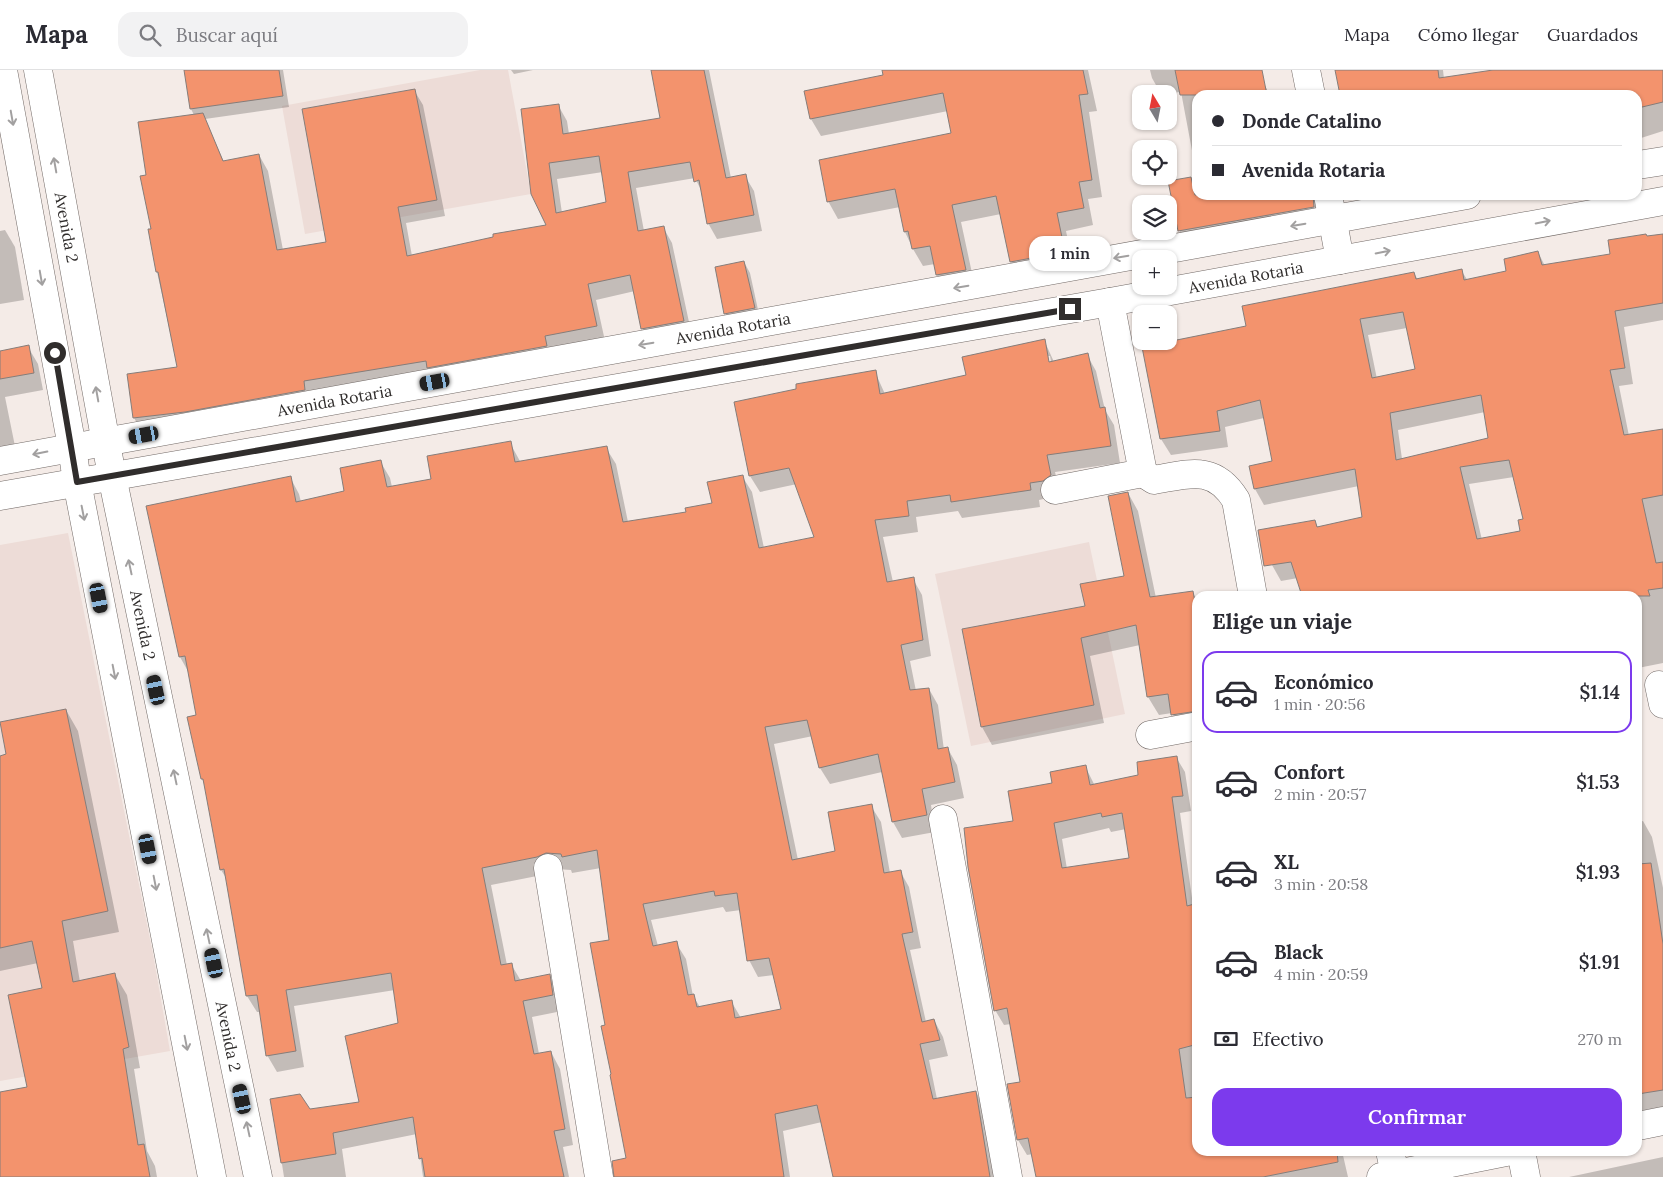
<!DOCTYPE html>
<html lang="es">
<meta charset="utf-8">
<style>
body{margin:0;font-family:Lora,serif;background:#f2f2f3;color:#2b2b33;height:100vh;display:flex;flex-direction:column;font-size:19px;white-space:nowrap}
*{box-sizing:border-box;margin:0}
p{font-size:16px;color:#7c7c81}
.icon{flex:none;width:28px;height:28px;fill:none;stroke:currentColor;stroke-width:2;stroke-linecap:round;stroke-linejoin:round}
.map{position:relative;flex:1;overflow:hidden}
.details{position:absolute;left:1192px;top:521px;width:450px;height:565px;display:flex;flex-direction:column;background:#fff;border-radius:15px;box-shadow:0 1px 4px #0004}
.details>*{flex:none}
.banner{position:absolute;left:1192px;top:20px;width:450px;height:110px;border-radius:15px;box-shadow:0 1px 4px #0004;display:grid;align-content:center;height:110px;padding:0 20px;background:#fff}
.needle{width:32px;rotate:350deg}
.tools{position:absolute;left:1132px;top:15px;display:grid;gap:10px}
.tools a{display:grid;place-items:center;width:45px;height:45px;border-radius:10px;background:#fff;box-shadow:0 1px 4px #0004;font-size:25px}
.end{position:absolute;width:22px;height:22px;margin:-11px;border:6px solid #302d2c;background:#fff;box-shadow:0 0 0 2px #fff}
.from{border-radius:50%}
.bubble{position:absolute;height:35px;border-radius:15px;background:#fff;box-shadow:0 1px 4px #0004;font-size:16px;font-weight:600;line-height:35px;text-align:center}
.car{position:absolute;width:15px;height:30px;margin:-15px -8px;border-radius:6px;box-shadow:0 0 4px 1px #0007;background:linear-gradient(#222 24%,#8ab4d8 0 40%,#222 0 76%,#8ab4d8 0 86%,#222 0)}
.banner b{display:flex;align-items:center;gap:18px;height:48px;font-size:19px}
.banner b+b{border-top:1px solid #e1e1e2}
.banner i{width:12px;height:12px;background:#2b2b33}
ul{padding:0;list-style:none}
li{display:flex;align-items:center;gap:15px;height:82px;margin:0 10px 8px;padding:0 10px;border:2px solid transparent;border-radius:15px}
li div{flex:1}
li b{display:block;font-size:19px}
li em{font-style:normal;font-weight:600}
li.selected{border-color:#7c3aed}
li>.icon{width:45px;height:45px;stroke-width:1.5}
h2{padding:0 20px;font-size:22px;line-height:60px}
.pay{display:flex;align-items:center;gap:12px;height:55px;padding:0 20px;font-size:19px}
.pay p{margin-inline-start:auto}
.button{display:flex;gap:10px;margin-top:auto;padding:10px 20px}
.button a{flex:1;height:58px;border-radius:15px;background:#7c3aed;color:#fff;font-size:20px;font-weight:600;line-height:58px;text-align:center}
header{display:flex;align-items:center;gap:30px;box-sizing:border-box;height:70px;padding:0 25px;background:#fff;border-bottom:1px solid #e1e1e2}
header strong{font-size:24px}
nav{display:flex;gap:28px;margin-inline-start:auto;font-size:18px}
.search{width:350px;height:45px;background:#f2f2f3;display:flex;align-items:center;gap:12px;box-sizing:border-box;padding:0 18px;border-radius:15px;color:#7c7c81;font-size:19px}
.map>svg:first-child{display:block}
</style>
<header>
<strong>Mapa</strong>
<div class="search"><svg class="icon" aria-label="search" viewBox="0 0 24 24"><circle cx="10" cy="10" r="6"/><path d="M15 15l6 6"/></svg>Buscar aquí</div>
<nav><a>Mapa</a><a>Cómo llegar</a><a>Guardados</a></nav>
</header>
<div class="map">
<svg width="1663" height="1107" viewBox="0 0 1663 1107">
<rect width="100%" height="100%" fill="#f4ebe7"/>
<g fill="#eddcd7">
<polygon points="480,0 508,0 531,124 305,164 282,36"/>
<polygon points="68,463 153,884 170,981 0,1011 0,475"/>
<polygon points="1089,472 1125,644 971,676 935,504"/>
</g>
<g fill="#0003" fill-rule="evenodd">
<path d="M185 0H283L289 37 205 49 224 92 259 85 268 101 283 180 328 173 414 20 423 35 445 146 406 153 412 186 548 156 532 123 558 35 567 51 569 64 662 49 652 0H709L731 108 745 106 754 121 762 161 717 169 708 153 703 124 695 108 636 118 644 161 663 157 672 173 692 266 651 274 642 258 635 221 596 230 605 271 143 363 134 348 128 305 178 298 157 202 147 106 194 45 191 39ZM603 102 608 132 562 143 557 109Z"/>
<polygon points="511,0 533,0 514,4"/>
<polygon points="884,0 1088,0 1097,41 1089,42 1102,127 1088,129 1093,155 1066,161 1074,200 1021,209 1011,192 1001,144 961,152 975,217 947,222 937,205 935,194 923,196 913,179 905,162 900,137 838,149 828,131 953,64 948,41 821,66 811,49 885,6"/>
<polygon points="1150,0 1243,0 1264,14 1270,25 1198,25 1198,125 1314,125 1319,155 1189,178 1179,160 1169,112 1197,107 1181,22 1161,24 1152,8"/>
<polygon points="1336,0 1443,0 1444,9 1495,25 1341,25"/>
<polygon points="1525,0 1663,0 1663,61 1638,69 1638,25 1530,25"/>
<polygon points="1364,125 1419,125 1368,132"/>
<polygon points="5,160 15,177 24,230 0,234 0,161"/>
<path d="M1663 164V250L1624 257 1633 314 1619 316 1629 366 1663 360V593L1638 598V526H1304L1298 508 1281 511 1272 495 1315 451 1318 458 1364 448 1359 416 1264 435 1255 419 1274 392 1264 348 1225 357 1228 377 1171 385 1161 369 1247 257 1414 203 1418 210 1461 200 1468 211 1508 202 1538 182 1545 196 1612 185 1610 171ZM1407 258 1416 300 1377 309 1368 265ZM1485 342 1490 369 1402 389 1398 360ZM1514 407 1524 450 1522 462 1482 470 1469 414Z"/>
<polygon points="744,192 750,203 760,249 732,255 725,243"/>
<path d="M1044 270 1054 292 1087 285 1096 301 1105 340 1114 355 1120 393 1055 402 1060 422 1052 427 1039 430 1040 437 962 448 958 441 916 447 918 462 883 467 893 512 913 509 922 525 931 586 910 591 916 621 929 619 938 635 944 680 948 679 957 695 964 728 931 735 935 762 902 768 893 752 882 702 830 714 820 698 813 666 774 674 798 790 836 782 871 736 881 752 890 803 900 801 909 817 921 878 910 880 926 952 934 950 943 967 948 986 929 990 937 1029 976 1022 985 1039 997 1107H834L822 1052 783 1061 790 1107H616L628 1089 607 956 610 871 601 798 572 803 571 800 556 799 547 804 491 815 507 895 511 894 521 911 549 905 558 922 562 941 532 947 539 984 551 982 560 999 573 1075 563 1077 569 1107H423L417 1064 342 1079 346 1107H284L272 1030 310 1041 361 1033 400 954 395 920 294 936 304 997 277 1002 267 985 260 942H257L247 926 228 811 221 800 205 715 202 709 197 646 189 603 180 587 290 407 299 424 301 432 346 422 380 391 390 408 392 417 433 410 510 373 521 393 606 378 616 394 628 452 688 444 713 434 742 406 752 422 764 478 815 468 797 414 760 422 750 406 735 333 875 302 885 324 968 306ZM1047 286H1050L1052 297 1050 298ZM723 837 726 842 741 840 749 890 758 907 774 905 782 940 741 948 731 931 700 937 693 926 686 889 676 873 658 876 651 850Z"/>
<polygon points="28,277 38,294 43,320 5,327 18,391 0,396 0,282"/>
<polygon points="1128,423 1138,441 1156,528 1192,522 1198,531 1198,660 1183,663 1172,643 1159,645 1148,627 1140,575 1090,586 1104,653 992,675 982,657 1086,537 1125,507"/>
<polygon points="66,640 78,661 119,862 73,871 80,912 115,905 127,925 140,998 134,999 147,1081 155,1096 157,1107 0,1107 0,1023 28,1018 43,919 38,893 0,901 0,687 7,685"/>
<path d="M1176 687 1185 702 1191 741 1180 743 1193 835 1198 834V1081H1342L1348 1107H1038L1033 1084 1027 1085 1018 1070 1021 1013 1011 954 1004 955 995 940 1014 752 1054 714 1085 696 1095 716 1140 706ZM1109 758 1111 762 1126 759 1130 789 1067 799 1062 769Z"/>
<polygon points="1643,751 1652,767 1663,818 1663,1038 1638,1041 1638,752"/>
<polygon points="1663,1087 1663,1107 1569,1107"/>
</g>
<g fill="#f3936d" stroke="#857d7a" fill-rule="evenodd">
<polygon points="184,0 279,0 283,26 190,39"/>
<path d="M651 0H704L726 108 746 104 754 145 707 154 699 110 694 112 690 92 628 102 638 161 664 156 684 251 641 259 630 205 588 214 597 256 545 266 547 276 427 298 426 291 304 311 305 320 185 342 133 348 127 304 177 297 158 202H156L148 159H151L140 106 146 105 138 52 203 43 223 91 259 84 277 180 326 172 302 39 415 19 437 130 398 137 407 186 493 167V164L546 155 531 124 521 39 559 34 563 64 660 48ZM599 86 606 132 556 143 549 93Z"/>
<polygon points="882,0 1083,0 1088,24 1079,25 1092,110 1079,112 1084,138 1057,143 1065,182 1010,192 996,126 952,135 966,200 936,205 930,176 912,179 908,161 904,162 895,119 827,132 819,90 951,63 943,23 810,49 804,21 883,5"/>
<polygon points="1175,0 1262,0 1267,25 1180,25"/>
<polygon points="1335,0 1438,0 1439,8 1493,0 1663,0 1663,32 1638,38 1638,25 1340,25"/>
<polygon points="1191,107 1195,125 1313,125 1314,137 1178,161 1168,111"/>
<path d="M1646 164 1647 166 1663 164V233L1615 241 1625 298 1610 300 1624 365 1663 359V425L1642 429 1656 493 1663 492V518L1648 520 1650 526H1302L1291 492 1264 496 1258 460 1315 450 1317 457 1362 447 1355 399 1254 419 1249 396 1272 391 1260 330 1217 341 1220 361 1160 369 1142 277 1246 256 1242 236 1414 202 1416 209 1462 199 1464 210 1506 201 1504 189 1538 181 1542 195 1610 184 1608 170ZM1403 242 1415 299 1372 308 1360 249ZM1481 325 1488 368 1396 390 1390 343ZM1509 390 1523 449 1518 450 1520 461 1477 469 1460 397Z"/>
<polygon points="744,191 755,238 724,244 715,197"/>
<path d="M1045 269 1049 292 1088 283 1100 338 1105 337 1111 376 1047 385 1051 405 1043 411 1030 413 1031 420 951 432 950 425 907 431 909 446 875 450 887 512 914 507 923 570 901 575 910 620 929 618 938 679 948 677 955 712 922 719 927 745 892 752 878 684 819 698 807 650 765 657 792 790 835 781 828 742 872 734 884 803 901 800 913 862 902 864 922 952 934 949 940 970 920 974 933 1029 976 1021 990 1107H833L817 1035 775 1044 784 1107H614L612 1091 626 1088 610 1005 611 1004 601 956 605 955 590 873 609 870 597 780 562 787 561 784 546 783 537 787 482 798 501 895 512 893 515 911 550 904 553 925 523 931 534 984 551 981 565 1059 554 1061 564 1107H425L422 1088 419 1089 413 1047 333 1063 336 1084 281 1093 270 1029 300 1024 310 1039 359 1032 345 966 398 953 391 903 286 920 296 981 266 986 257 925 246 926 224 799 220 800 203 709H201L187 647 196 645 185 586 179 587 146 436 291 406 296 432 344 421 340 398 381 390 387 417 431 409 427 386 511 371 515 392 607 376 623 452 686 442 685 438 712 433 707 412 743 405 759 478 814 467 789 398 749 406 734 332 796 319V314L876 300 880 324 966 305 962 287ZM714 821 715 826 737 823 747 891 769 888 781 939 735 948 732 930 697 937 694 924 688 925 677 871 653 876 643 834Z"/>
<polygon points="29,275 34,303 0,309 0,281"/>
<polygon points="1128,422 1150,527 1193,521 1198,549 1198,641 1171,645 1168,624 1147,627 1136,555 1081,568 1094,635 981,657 962,559 1085,536 1080,514 1124,506 1108,426"/>
<polygon points="66,639 108,841 62,851 73,912 115,903 129,977 123,979 138,1075 144,1074 150,1107 0,1107 0,1022 27,1017 8,925 42,918 32,871 0,878 0,686 6,684 0,652"/>
<path d="M1177 686 1183 726 1172 727 1187 836 1198 833V974L1179 979 1186 1028 1198 1027V1081H1337L1338 1092 1263 1107H1036L1028 1068 1017 1070 1007 1014 1020 1012 1007 938 994 941 968 797 964 758 1013 751 1008 721 1052 713 1050 702 1086 695 1090 715 1138 705 1137 692ZM1101 743 1102 747 1122 743 1129 788 1062 798 1054 753Z"/>
<polygon points="1651,793 1663,874 1663,1020 1638,1024 1638,794"/>
</g>
<g fill="none" stroke-linecap="round" stroke-linejoin="round">
<g stroke="#726a67" stroke-width="29">
<g id="minor">
<polyline points="3,0 72,377 77,412 212,1107"/>
<path id="s1" d="M38 0 112 406 258 1107"/>
<polyline points="1306,0 1311,25"/>
<polyline points="1638,95 1663,91"/>
<polyline points="1328,125 1340,190"/>
<path d="M1110 232 1143 403 1154 410C1189 404 1214 394 1236 430L1253 526"/>
<path id="s2" d="M0 391 1467 125"/>
<polyline points="1055,420 1143,403"/>
<path id="s3" d="M0 426 1110 232 1663 131"/>
<polyline points="1659,615 1663,634"/>
<polyline points="1150,665 1198,656"/>
<polyline points="943,749 1008,1107"/>
<polyline points="548,798 599,1107"/>
<polyline points="1638,1056 1663,1051"/>
<polyline points="1390,1081 1395,1104"/>
<polyline points="1521,1081 1526,1107"/>
<polyline points="1381,1107 1511,1081"/>
</g>
</g>
<use href="#minor" stroke="#fff" stroke-width="28"/>
</g>
<defs><path id="oneway-shaft" d="M-6 0H5M1.5-3L5.5 0L1.5 3" fill="none" stroke-width="1.6" stroke-linecap="round" stroke-linejoin="round" transform="scale(1.25)"/></defs>
<g stroke="#a2a0a0">
<use href="#oneway-shaft" transform="translate(12 48) rotate(80)"/>
<use href="#oneway-shaft" transform="translate(55 95) rotate(-100)"/>
<use href="#oneway-shaft" transform="translate(1543 152) rotate(-11)"/>
<use href="#oneway-shaft" transform="translate(1298 155) rotate(170)"/>
<use href="#oneway-shaft" transform="translate(1383 182) rotate(-11)"/>
<use href="#oneway-shaft" transform="translate(1121 187) rotate(170)"/>
<use href="#oneway-shaft" transform="translate(41 208) rotate(80)"/>
<use href="#oneway-shaft" transform="translate(961 217) rotate(170)"/>
<use href="#oneway-shaft" transform="translate(646 274) rotate(170)"/>
<use href="#oneway-shaft" transform="translate(97 324) rotate(-100)"/>
<use href="#oneway-shaft" transform="translate(40 383) rotate(169)"/>
<use href="#oneway-shaft" transform="translate(83 443) rotate(79)"/>
<use href="#oneway-shaft" transform="translate(130 497) rotate(-102)"/>
<use href="#oneway-shaft" transform="translate(114 602) rotate(79)"/>
<use href="#oneway-shaft" transform="translate(175 707) rotate(-102)"/>
<use href="#oneway-shaft" transform="translate(155 813) rotate(79)"/>
<use href="#oneway-shaft" transform="translate(208 866) rotate(-102)"/>
<use href="#oneway-shaft" transform="translate(186 973) rotate(79)"/>
<use href="#oneway-shaft" transform="translate(248 1059) rotate(-102)"/>
</g>
<g fill="none" stroke-linecap="round" stroke-linejoin="round">
<polyline stroke="#302d2c" stroke-width="6" points="55,283 77,412 1070,239"/>
</g>
<g text-anchor="middle" stroke-width="4" stroke-linejoin="round" paint-order="stroke">
<g font-size="16" fill="#302d2c" stroke="#fef9f7">
<text dy="6" stroke="none"><textPath href="#s1" startOffset="160">Avenida 2</textPath></text>
<text dy="6" stroke="none"><textPath href="#s3" startOffset="1265">Avenida Rotaria</textPath></text>
<text dy="6" stroke="none"><textPath href="#s2" startOffset="745">Avenida Rotaria</textPath></text>
<text dy="6" stroke="none"><textPath href="#s2" startOffset="340">Avenida Rotaria</textPath></text>
<text dy="6" stroke="none"><textPath href="#s1" startOffset="565">Avenida 2</textPath></text>
<text dy="6" stroke="none"><textPath href="#s1" startOffset="985">Avenida 2</textPath></text>
</g>
</g>
</svg>
<div class="tools">
<a><svg class="needle" viewBox="-14 -14 28 28"><path d="M0-13l5 13h-10z" fill="#e53935"/><path d="M0 13l5-13h-10z" fill="#7c7c81"/></svg></a>
<a><svg class="icon" aria-label="locate" viewBox="0 0 24 24"><circle cx="12" cy="12" r="6"/><path d="M12 2v4M12 18v4M2 12h4M18 12h4"/></svg></a>
<a><svg class="icon" aria-label="layers" viewBox="0 0 24 24"><path d="M12 4l9 5-9 5-9-5zM3 14l9 5 9-5"/></svg></a>
<a>+</a>
<a>−</a>
</div>
<i class="end from" style="left:55px;top:283px"></i>
<i class="end" style="left:1070px;top:239px"></i>
<div class="bubble" style="left:1029px;top:166px;width:82px">1 min</div>
<i class="car" style="left:435px;top:312px;rotate:260deg"></i>
<i class="car" style="left:144px;top:365px;rotate:260deg"></i>
<i class="car" style="left:99px;top:528px;rotate:169deg"></i>
<i class="car" style="left:156px;top:620px;rotate:348deg"></i>
<i class="car" style="left:148px;top:779px;rotate:169deg"></i>
<i class="car" style="left:214px;top:893px;rotate:348deg"></i>
<i class="car" style="left:242px;top:1029px;rotate:348deg"></i>
<div class="banner">
<b><i class="from"></i>Donde Catalino</b>
<b><i></i>Avenida Rotaria</b>
</div>
<section class="details">
<h2>Elige un viaje</h2>
<ul>
<li class="selected"><svg class="icon" aria-label="car" viewBox="0 0 24 24"><path d="M5 17H2v-5l4-1 3-4h7l3 4 3 1v5h-3M9 17h6M6 11h13"/><circle cx="7" cy="17" r="2"/><circle cx="17" cy="17" r="2"/></svg><div><b>Económico</b><p>1 min · 20:56</p></div><em>$1.14</em></li>
<li><svg class="icon" aria-label="car" viewBox="0 0 24 24"><path d="M5 17H2v-5l4-1 3-4h7l3 4 3 1v5h-3M9 17h6M6 11h13"/><circle cx="7" cy="17" r="2"/><circle cx="17" cy="17" r="2"/></svg><div><b>Confort</b><p>2 min · 20:57</p></div><em>$1.53</em></li>
<li><svg class="icon" aria-label="car" viewBox="0 0 24 24"><path d="M5 17H2v-5l4-1 3-4h7l3 4 3 1v5h-3M9 17h6M6 11h13"/><circle cx="7" cy="17" r="2"/><circle cx="17" cy="17" r="2"/></svg><div><b>XL</b><p>3 min · 20:58</p></div><em>$1.93</em></li>
<li><svg class="icon" aria-label="car" viewBox="0 0 24 24"><path d="M5 17H2v-5l4-1 3-4h7l3 4 3 1v5h-3M9 17h6M6 11h13"/><circle cx="7" cy="17" r="2"/><circle cx="17" cy="17" r="2"/></svg><div><b>Black</b><p>4 min · 20:59</p></div><em>$1.91</em></li>
</ul>
<div class="pay"><svg class="icon" aria-label="cash" viewBox="0 0 24 24"><path d="M3 7h18v10H3z"/><circle cx="12" cy="12" r="2"/></svg>Efectivo<p>270 m</p></div>
<div class="button"><a>Confirmar</a></div>
</section>
</div>
